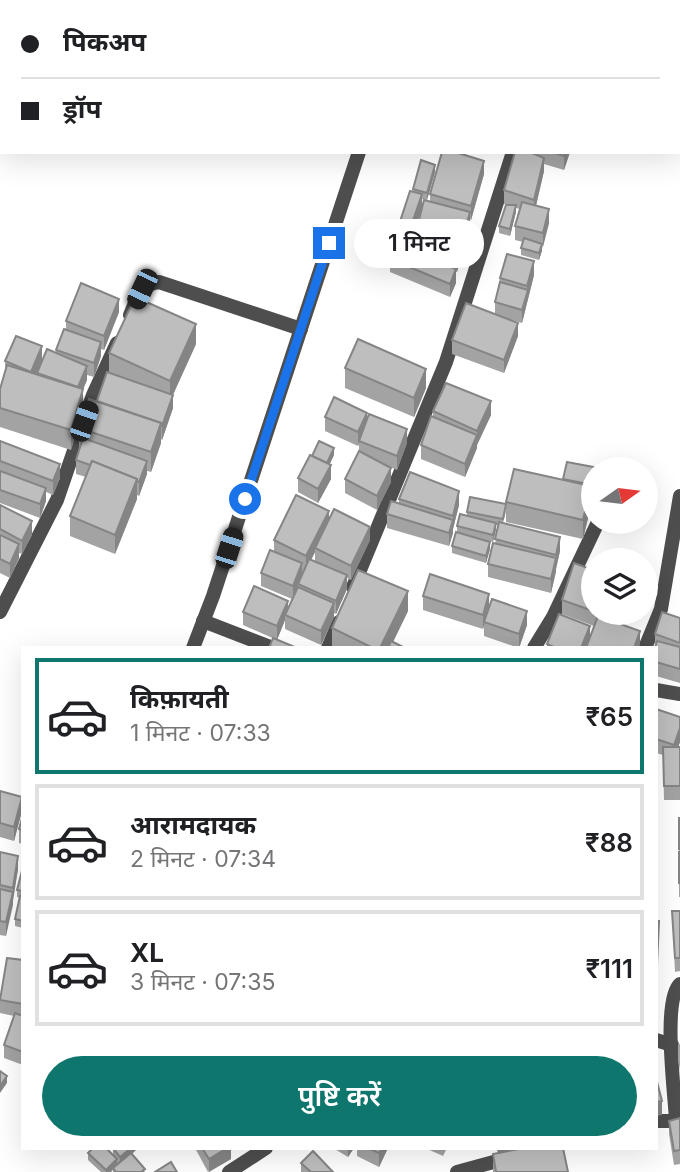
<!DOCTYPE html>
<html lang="hi">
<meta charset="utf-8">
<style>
body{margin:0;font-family:Inter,"Noto Sans Devanagari",sans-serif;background:#f6f6f6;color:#202124;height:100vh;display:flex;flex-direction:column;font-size:26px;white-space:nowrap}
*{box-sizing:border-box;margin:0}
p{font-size:23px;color:#757577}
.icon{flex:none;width:38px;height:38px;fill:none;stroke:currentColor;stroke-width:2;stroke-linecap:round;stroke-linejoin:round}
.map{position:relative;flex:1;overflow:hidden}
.panel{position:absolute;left:21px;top:646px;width:637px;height:504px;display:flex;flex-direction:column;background:#fff;border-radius:0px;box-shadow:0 7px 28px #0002}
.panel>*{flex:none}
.guide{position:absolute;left:0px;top:0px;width:681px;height:154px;box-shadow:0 7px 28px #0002;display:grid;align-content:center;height:154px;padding:0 21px;background:#fff}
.needle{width:46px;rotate:76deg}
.fabs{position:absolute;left:581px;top:457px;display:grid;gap:14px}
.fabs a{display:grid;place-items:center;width:77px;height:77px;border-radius:50%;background:#fff;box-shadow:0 7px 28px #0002;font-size:35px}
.end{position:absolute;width:32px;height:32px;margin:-16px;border:9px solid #1a73e8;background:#fff;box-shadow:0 0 0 4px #fff}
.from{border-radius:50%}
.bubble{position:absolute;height:49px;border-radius:24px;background:#fff;box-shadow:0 7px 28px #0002;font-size:23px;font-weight:600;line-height:49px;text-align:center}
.car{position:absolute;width:21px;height:42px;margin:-21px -10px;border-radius:9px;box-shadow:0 0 5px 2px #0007;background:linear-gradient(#222 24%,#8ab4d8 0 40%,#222 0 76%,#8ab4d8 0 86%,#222 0)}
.guide b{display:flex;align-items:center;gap:24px;height:66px;font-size:26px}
.guide b+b{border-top:2px solid #e0e0e0}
.guide i{width:18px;height:18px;background:#202124}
ul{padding:12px 0 0;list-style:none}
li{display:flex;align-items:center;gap:21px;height:116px;margin:0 14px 10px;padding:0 7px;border:4px solid #e0e0e0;border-radius:0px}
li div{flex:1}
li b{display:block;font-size:26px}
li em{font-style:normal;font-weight:600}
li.current{border-color:#0f766e}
li>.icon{width:63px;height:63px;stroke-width:1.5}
.action{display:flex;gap:14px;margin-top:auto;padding:14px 21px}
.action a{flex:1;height:80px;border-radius:42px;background:#0f766e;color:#fff;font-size:28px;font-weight:600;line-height:80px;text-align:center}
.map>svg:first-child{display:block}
</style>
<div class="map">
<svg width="680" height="1172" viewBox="0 0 680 1172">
<rect width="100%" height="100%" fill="#fff"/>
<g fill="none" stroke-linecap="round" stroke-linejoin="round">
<polyline stroke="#4e4e4e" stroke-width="14" points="229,1172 266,1148"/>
<g stroke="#4e4e4e" stroke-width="14">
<polyline points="508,0 508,2"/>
<polyline points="642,0 650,2"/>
<polyline points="405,2 405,0"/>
<polyline points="679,13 680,14"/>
<path d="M130 315C137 299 140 284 159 282L301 329"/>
<polyline points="353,587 446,362 513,152"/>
<polyline points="0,612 57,500 93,395 117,343"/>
<polyline points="203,621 273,648"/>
<polyline points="193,648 213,596 359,152"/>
<polyline points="328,648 339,622"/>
<polyline points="534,648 553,617 598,522"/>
<polyline points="645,648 661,609 680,496"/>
<polyline points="656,690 680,694"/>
<polyline points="656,1040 672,1045"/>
<path d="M656 1121H676C675 1095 662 1000 680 984"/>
<polyline points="457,1172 545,1148"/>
</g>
</g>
<g fill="#a3a3a3" fill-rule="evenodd">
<polygon points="515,152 570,152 564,170 544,164 544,171 536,206 549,223 539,260 521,255 521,248 523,242 515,240 515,226 520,209 516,208 516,212 510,236 499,233 499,226 508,205 504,204 504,190"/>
<polygon points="435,172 427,200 422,199 408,250 412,252 412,247 430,201 430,194 484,174 471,220 470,219 470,225 457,272 456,272 456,283 450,297 390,272 390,259 395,246 395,237 413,189"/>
<polygon points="534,275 522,323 512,320 518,336 504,373 452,354 452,340 495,314 495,302 500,278"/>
<polygon points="119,312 104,350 101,349 101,356 94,377 87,375 87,380 83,389 83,409 71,450 0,427 0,389 5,372 5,361 42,360 36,374 37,374 56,353 56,350 66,330 66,321"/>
<polygon points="196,344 173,395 173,408 162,440 161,439 161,443 151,472 147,471 147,474 139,496 137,495 137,499 115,554 70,536 70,516 86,477 76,474 76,460 80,448 79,448 79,428 97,401 109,372 109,353"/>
<polygon points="345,368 426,388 414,417 345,388"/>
<polygon points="433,411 491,415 477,445 477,448 465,477 421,459 421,445 433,416"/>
<polygon points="325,417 367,420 407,443 397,470 385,465 391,482 377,510 345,493 345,479 359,452 359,444 358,446 325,431"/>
<polygon points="0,441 60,478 53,495 46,492 46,501 40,518 0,503"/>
<polygon points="334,455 329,465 331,479 318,503 298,492 298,478 312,456"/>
<polygon points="593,469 593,499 591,498 591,506 583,539 506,522 506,502"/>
<polygon points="399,499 459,505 453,529 453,533 449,546 387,528 387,514 399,503"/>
<polygon points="0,505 32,535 22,554 19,553 19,558 10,578 0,573"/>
<polygon points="506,511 503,523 560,551 551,593 488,577 488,564 495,544 498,525 496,525 493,542 489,541 490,549 486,563 452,553 452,546 457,532 457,526 467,515 467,512"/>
<path d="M329 520 370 540 351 580 347 578V589L336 614 334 613V617L321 645 285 629V620L277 640 243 625V612L288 610 292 599 261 586V573L274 551V540ZM315 552V562L311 560Z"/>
<polygon points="593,570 593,612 605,612 603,618 640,645 586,648 547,648 547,644 590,639 594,626 562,614 562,600"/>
<polygon points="423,596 489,606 527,625 519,648 484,636 484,625 483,629 423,610"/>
<polygon points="408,611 393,642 405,648 332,648 332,628"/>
<polygon points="680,618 680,683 656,676 656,648 655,648 655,634"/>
<polygon points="656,709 680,717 680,742 678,747 680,747 680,800 664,800 663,755 656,753"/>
<polygon points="0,791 22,811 14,841 0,837"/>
<polygon points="23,815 23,844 19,843 19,829"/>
<rect x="679" y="818" width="1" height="79"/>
<polygon points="0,852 18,869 6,936 0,935"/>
<polygon points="23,867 23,928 15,926 15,919 20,898 17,897 17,890"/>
<polygon points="672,911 680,911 680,971 675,972"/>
<polygon points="23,960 23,1065 4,1058 4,1045 14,1016 0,1013 0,999"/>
<polygon points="678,1044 680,1044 680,1071 678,1058"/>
<polygon points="680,1118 680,1164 674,1165 669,1134 669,1121"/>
<polygon points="113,1148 138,1148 132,1154 145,1172 113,1172 113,1170 111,1172 101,1172 88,1160 88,1153 113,1155"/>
<polygon points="195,1148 231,1148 231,1159 208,1172"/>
<polygon points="333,1148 354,1148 348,1157"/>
<polygon points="357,1148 388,1148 379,1167 357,1156"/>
<polygon points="425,1148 447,1148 443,1156"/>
<polygon points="496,1148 522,1148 568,1172 493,1172 493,1154 498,1153"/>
<polygon points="301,1163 333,1172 301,1172"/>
</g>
<g fill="#858585">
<polygon points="565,152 570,152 564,170 564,156"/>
<polygon points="544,158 544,171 534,214 534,200"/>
<polygon points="484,161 484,174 471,220 471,206"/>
<polygon points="435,165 435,172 427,200 427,193"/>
<polygon points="422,194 422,208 406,254 406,241"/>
<polygon points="516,205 516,212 510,236 510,229"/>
<polygon points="549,209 549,223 543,247 543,233"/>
<polygon points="470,212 470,225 457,272 457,259"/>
<polygon points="542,244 542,251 539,260 539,253"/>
<polygon points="534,261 534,275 522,323 522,310 527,291 527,286"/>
<polygon points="456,269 456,283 450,297 450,284"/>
<polygon points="119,299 119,312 104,350 104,336"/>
<polygon points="518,323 518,336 504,373 504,360"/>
<polygon points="196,324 196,344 170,401 170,381"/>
<polygon points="101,342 101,356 94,377 94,363"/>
<polygon points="42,346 42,360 31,386 31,372"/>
<polygon points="87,366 87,380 77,404 77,390"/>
<polygon points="426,369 426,388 414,417 414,398"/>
<polygon points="83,389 83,409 71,450 71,430"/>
<polygon points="173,395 173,408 162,440 162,426"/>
<polygon points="491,401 491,415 477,445 477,431"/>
<polygon points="367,413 367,427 359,441 358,446 358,432"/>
<polygon points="161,423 161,443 151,472 151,452"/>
<polygon points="407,429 407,443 397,470 397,456"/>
<polygon points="477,435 477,448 465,477 465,464"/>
<polygon points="334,448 334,455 326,472 326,465"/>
<polygon points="147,461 147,474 139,496 139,482"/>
<polygon points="60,464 60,478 53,495 53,481"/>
<polygon points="331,465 331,479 318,503 318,489"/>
<polygon points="391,468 391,482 377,510 377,496"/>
<polygon points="137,479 137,499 115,554 115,535"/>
<polygon points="591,486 591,506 583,539 583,520"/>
<polygon points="46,488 46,501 40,518 40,504"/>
<polygon points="459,491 459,505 453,529 453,533 449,546 449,533 453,520 453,516"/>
<polygon points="329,511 329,525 315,548 315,552 306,570 306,556"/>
<polygon points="32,521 32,535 22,554 22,541"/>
<polygon points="496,523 496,530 493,542 493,535"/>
<polygon points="370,527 370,540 351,580 351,566"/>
<polygon points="560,537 560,551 556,568 556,555"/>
<polygon points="490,542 490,549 486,563 486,556"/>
<polygon points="19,544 19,558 10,578 10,564"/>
<polygon points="556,558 556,572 551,593 551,579"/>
<polygon points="302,563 302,576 298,584 298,588 293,600 293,586"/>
<polygon points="347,575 347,589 336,614 336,601"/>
<polygon points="408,591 408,611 390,648 380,648"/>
<polygon points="489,594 489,608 483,629 483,615"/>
<polygon points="288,601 288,614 285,615 285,620 277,640 277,626"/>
<polygon points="334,603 334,617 321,645 321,631"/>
<polygon points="527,611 527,625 519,648 519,634"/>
<polygon points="600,612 605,612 600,627"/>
<polygon points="590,626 590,639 586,648 581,648"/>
<polygon points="640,631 640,645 639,648 634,648"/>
<polygon points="680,728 680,742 674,759 674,745"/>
<polygon points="22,797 22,811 14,841 14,827"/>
<polygon points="18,856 18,869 13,901 13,888"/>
<polygon points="13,892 13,905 6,936 6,922"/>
<polygon points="7,1076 7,1083 0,1093 0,1086"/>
<polygon points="662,1101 662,1115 656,1116 656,1102"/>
<polygon points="131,1148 138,1148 120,1164 120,1157"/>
<polygon points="227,1148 231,1148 231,1159 209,1172 209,1159"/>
<polygon points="348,1148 354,1148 348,1157"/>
<polygon points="382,1148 388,1148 379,1167 379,1153"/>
<polygon points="498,1148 522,1148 498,1154"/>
<polygon points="117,1159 117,1166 113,1168 111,1172 106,1172 106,1170"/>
</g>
<g fill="#bebebe" stroke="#858585" stroke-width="2">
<polygon points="442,152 455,152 484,161 471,206 430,194"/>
<polygon points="515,152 530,152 544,158 534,200 504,190"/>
<polygon points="552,152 565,152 564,156"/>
<polygon points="421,160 435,165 427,193 413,189"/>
<polygon points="410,191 422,194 406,241 395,237"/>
<polygon points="424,200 470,212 457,259 412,247"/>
<polygon points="522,202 549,209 543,233 515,226"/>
<polygon points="506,205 516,205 510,229 499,226"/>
<polygon points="524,238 542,244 539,253 521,248"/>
<polygon points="395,245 456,269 450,284 390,259"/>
<polygon points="507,254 534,261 527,286 500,278"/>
<polygon points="500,282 528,290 522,310 495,302"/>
<polygon points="81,283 119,299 104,336 66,321"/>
<polygon points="135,297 196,324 170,381 109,353"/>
<polygon points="466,303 518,323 504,360 452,340"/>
<polygon points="64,329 101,342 94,363 56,350"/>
<polygon points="16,336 42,346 31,372 5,361"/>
<polygon points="358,339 426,369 414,398 345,368"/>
<polygon points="47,349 87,366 78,387 37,373"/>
<polygon points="7,365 83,389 71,430 0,408 0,389"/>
<polygon points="107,372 173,395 162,426 161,426 161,423 97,401"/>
<polygon points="446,383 491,401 477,431 433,411"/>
<polygon points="334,397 367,413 358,432 325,417"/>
<polygon points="89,399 161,423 151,452 79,428"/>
<polygon points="369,414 407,429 397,456 359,441"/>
<polygon points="431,416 477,435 465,464 421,445"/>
<polygon points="83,438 147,461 139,482 136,481 137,479 92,461 90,465 76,460"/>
<polygon points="0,441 60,464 53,481 0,461"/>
<polygon points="319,441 334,448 327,463 312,456"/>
<polygon points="359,451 391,468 377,496 345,479"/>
<polygon points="310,455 331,465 318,489 298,478"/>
<polygon points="92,461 137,479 115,535 70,516"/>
<polygon points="567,462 604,469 593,469 593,485 563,479"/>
<polygon points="514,469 591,486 583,520 506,502"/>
<polygon points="0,471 46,488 40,504 0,490"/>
<polygon points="410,472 459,491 453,516 399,499"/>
<polygon points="296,495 329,511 306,556 274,540"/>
<polygon points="470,497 506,504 503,519 467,512"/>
<polygon points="391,501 453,520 449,533 387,514"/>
<polygon points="0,505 32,521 22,541 0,529"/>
<polygon points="334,509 370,527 351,566 315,548"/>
<polygon points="460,514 496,523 493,535 457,526"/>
<polygon points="499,522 560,537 556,555 495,539"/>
<polygon points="456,532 490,542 486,556 452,546"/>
<polygon points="0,535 19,544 10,564 0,559"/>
<polygon points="493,543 556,558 551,579 488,564"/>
<polygon points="270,550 302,563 293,586 261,573"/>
<polygon points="309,559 347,575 336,601 298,584"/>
<polygon points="574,563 593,570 593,611 562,600"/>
<polygon points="358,570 408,591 380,648 373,648 332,628"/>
<polygon points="430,574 489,594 483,615 423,596"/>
<polygon points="254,586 288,601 277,626 243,612"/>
<polygon points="298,587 334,603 321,631 285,615"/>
<polygon points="492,599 527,611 519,634 484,622"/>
<polygon points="662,612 680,618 680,643 655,634"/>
<polygon points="559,614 590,626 581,648 556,648 547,644"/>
<polygon points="598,616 640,631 634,648 586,648"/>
<polygon points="273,638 297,648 269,648"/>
<polygon points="391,641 405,648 388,648"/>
<polygon points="657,641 680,647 680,669 656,662 656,648 655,648"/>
<polygon points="656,709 680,717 680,728 674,745 656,739"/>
<polygon points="663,747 680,747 680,786 664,786"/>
<polygon points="0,791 22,797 14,827 0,823"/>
<polygon points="23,815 23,830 19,829"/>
<rect x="679" y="818" width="1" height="31"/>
<polygon points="0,852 18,856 13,888 0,885"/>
<rect x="679" y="852" width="1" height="31"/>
<polygon points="23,867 23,891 17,890"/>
<polygon points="0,889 13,892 6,922 0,921"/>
<polygon points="20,896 23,897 23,921 15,919"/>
<polygon points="672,911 680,911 680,958 675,958"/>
<polygon points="656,921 659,921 657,965 656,965"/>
<polygon points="7,958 23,960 23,1004 0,1000"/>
<polygon points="15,1013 23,1016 23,1052 4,1045"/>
<polygon points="0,1071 7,1076 0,1086"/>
<polygon points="656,1078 662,1101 656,1102"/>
<polygon points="680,1118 680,1150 674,1151 669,1121"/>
<polygon points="93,1148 106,1148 117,1159 106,1170 88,1153"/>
<polygon points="113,1148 131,1148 120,1157"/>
<polygon points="202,1148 227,1148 209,1159"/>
<polygon points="368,1148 382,1148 379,1153"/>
<polygon points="524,1148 563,1148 568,1172 496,1172 493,1154"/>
<polygon points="313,1151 333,1172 311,1172 301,1163"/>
<polygon points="131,1153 145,1169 141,1172 116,1172 113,1168"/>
<polygon points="171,1162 177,1172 155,1172"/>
</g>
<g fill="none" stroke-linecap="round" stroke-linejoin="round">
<polyline stroke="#1a73e8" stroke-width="9" points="245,499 329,243"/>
</g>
</svg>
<div class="fabs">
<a><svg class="needle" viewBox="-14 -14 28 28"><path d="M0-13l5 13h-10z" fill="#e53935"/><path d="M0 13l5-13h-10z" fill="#757577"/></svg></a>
<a><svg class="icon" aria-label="layers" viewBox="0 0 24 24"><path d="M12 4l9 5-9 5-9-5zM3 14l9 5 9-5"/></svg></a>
</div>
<i class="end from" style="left:245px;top:499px"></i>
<i class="end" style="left:329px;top:243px"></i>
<div class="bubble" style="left:354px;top:219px;width:130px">1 मिनट</div>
<i class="car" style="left:142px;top:289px;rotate:205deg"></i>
<i class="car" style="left:84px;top:421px;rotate:19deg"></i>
<i class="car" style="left:229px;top:548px;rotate:18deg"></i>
<div class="guide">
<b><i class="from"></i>पिकअप</b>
<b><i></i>ड्रॉप</b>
</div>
<section class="panel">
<ul>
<li class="current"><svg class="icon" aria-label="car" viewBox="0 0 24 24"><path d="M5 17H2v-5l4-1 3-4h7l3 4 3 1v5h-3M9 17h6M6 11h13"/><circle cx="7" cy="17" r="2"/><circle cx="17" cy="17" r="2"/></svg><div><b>किफ़ायती</b><p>1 मिनट · 07:33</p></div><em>₹65</em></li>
<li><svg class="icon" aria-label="car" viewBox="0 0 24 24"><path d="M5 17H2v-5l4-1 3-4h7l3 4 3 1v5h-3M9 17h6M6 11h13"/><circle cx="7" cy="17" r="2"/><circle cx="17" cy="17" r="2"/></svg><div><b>आरामदायक</b><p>2 मिनट · 07:34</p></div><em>₹88</em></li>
<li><svg class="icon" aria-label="car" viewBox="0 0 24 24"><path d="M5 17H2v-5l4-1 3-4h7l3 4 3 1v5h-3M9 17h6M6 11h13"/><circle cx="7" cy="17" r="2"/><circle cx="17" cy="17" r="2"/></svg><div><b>XL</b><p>3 मिनट · 07:35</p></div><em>₹111</em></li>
</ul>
<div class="action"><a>पुष्टि करें</a></div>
</section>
</div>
